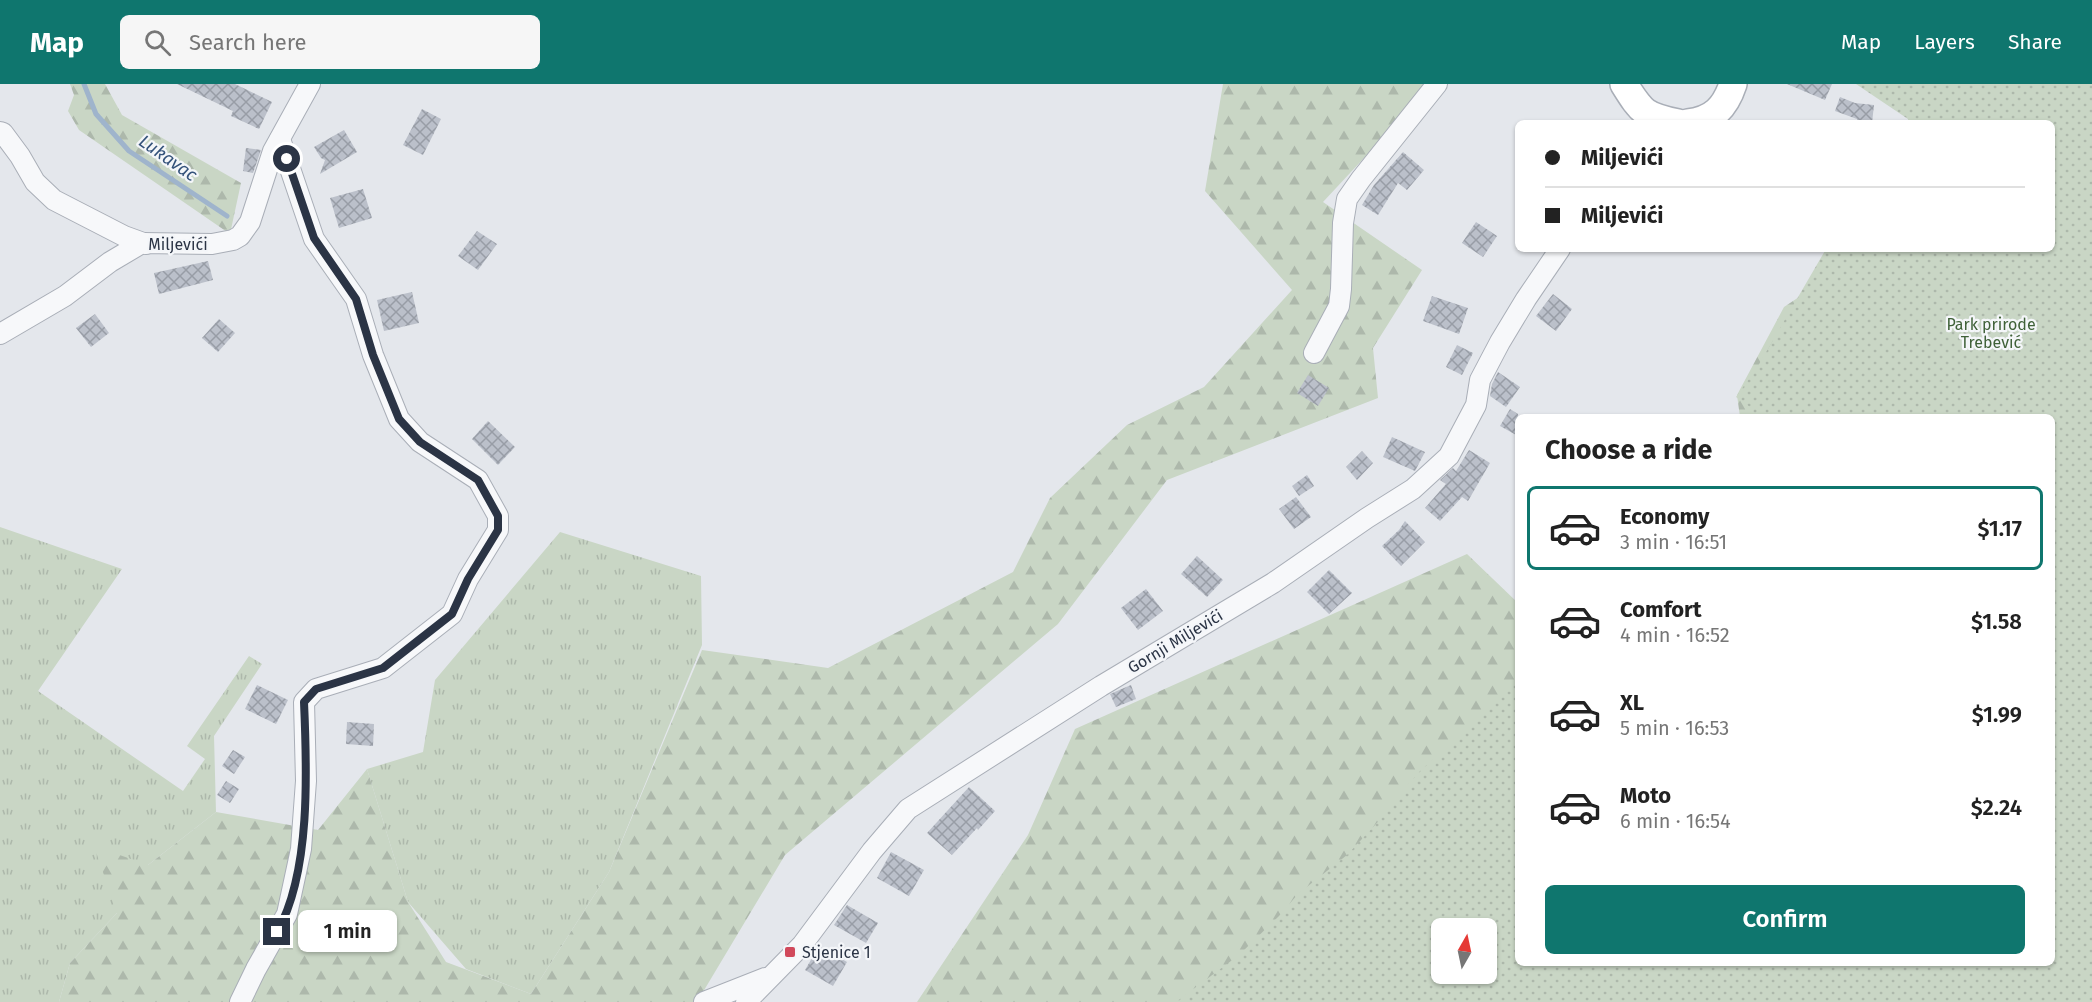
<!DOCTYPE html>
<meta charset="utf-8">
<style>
body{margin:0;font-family:"Fira Sans",sans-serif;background:#f6f6f6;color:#222;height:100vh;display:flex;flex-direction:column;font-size:22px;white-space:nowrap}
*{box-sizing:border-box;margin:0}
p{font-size:20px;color:#767676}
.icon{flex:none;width:33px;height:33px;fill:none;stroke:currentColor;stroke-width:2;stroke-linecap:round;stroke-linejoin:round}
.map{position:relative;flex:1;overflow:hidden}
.details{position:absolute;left:1515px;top:330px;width:540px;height:552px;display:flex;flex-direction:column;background:#fff;border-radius:9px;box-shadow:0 2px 4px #0004}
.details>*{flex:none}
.top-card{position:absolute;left:1515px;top:36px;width:540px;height:132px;border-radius:9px;box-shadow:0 2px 4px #0004;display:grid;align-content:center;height:132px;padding:0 30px;background:#fff}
.needle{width:39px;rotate:9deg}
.fabs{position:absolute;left:1431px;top:834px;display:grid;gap:12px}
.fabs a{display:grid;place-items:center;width:66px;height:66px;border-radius:9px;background:#fff;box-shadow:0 2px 4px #0004;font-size:30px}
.end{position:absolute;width:27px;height:27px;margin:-14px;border:8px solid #2b3445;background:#fff;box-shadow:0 0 0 3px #fff}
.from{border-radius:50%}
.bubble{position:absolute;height:42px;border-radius:9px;background:#fff;box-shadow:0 2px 4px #0004;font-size:20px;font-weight:600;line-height:42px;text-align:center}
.top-card b{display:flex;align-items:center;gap:21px;height:57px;font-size:22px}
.top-card b+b{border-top:2px solid #e0e0e0}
.top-card i{width:15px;height:15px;background:#222}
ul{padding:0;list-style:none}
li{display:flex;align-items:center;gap:18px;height:84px;margin:0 12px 9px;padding:0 18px;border:3px solid transparent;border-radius:9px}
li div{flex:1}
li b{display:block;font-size:22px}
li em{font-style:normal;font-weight:600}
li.selected{border-color:#0f766e}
li>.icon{width:54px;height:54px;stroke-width:1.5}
h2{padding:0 30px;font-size:27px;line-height:72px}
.button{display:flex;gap:12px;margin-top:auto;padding:12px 30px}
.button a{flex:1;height:69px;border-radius:9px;background:#0f766e;color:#fff;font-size:24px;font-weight:600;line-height:69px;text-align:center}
header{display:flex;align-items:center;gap:36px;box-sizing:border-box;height:84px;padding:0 30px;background:#0f766e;color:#fff}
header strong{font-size:28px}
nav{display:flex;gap:33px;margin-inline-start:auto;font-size:21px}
.search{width:420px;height:54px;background:#f6f6f6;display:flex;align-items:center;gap:15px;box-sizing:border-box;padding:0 21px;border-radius:9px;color:#767676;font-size:22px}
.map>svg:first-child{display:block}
</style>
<header>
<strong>Map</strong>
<div class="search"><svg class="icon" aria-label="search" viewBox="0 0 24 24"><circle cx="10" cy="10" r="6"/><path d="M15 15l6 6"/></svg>Search here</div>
<nav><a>Map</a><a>Layers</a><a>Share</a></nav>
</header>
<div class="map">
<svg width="2092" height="918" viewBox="0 0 2092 918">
<defs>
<pattern id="grass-tufts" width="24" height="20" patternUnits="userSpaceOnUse" patternTransform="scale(1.5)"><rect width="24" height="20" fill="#c9d6c5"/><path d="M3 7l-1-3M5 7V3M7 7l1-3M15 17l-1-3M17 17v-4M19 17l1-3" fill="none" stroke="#adb8ab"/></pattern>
<pattern id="forest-firs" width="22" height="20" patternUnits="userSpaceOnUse" patternTransform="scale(1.5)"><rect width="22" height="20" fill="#c9d6c5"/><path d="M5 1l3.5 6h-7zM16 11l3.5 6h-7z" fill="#adb8ab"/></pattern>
<pattern id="park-dots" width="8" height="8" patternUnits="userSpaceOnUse" patternTransform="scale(1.5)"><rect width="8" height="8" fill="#c9d6c5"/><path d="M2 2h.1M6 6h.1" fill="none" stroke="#adb8ab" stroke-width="1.8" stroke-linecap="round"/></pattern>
<pattern id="building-cross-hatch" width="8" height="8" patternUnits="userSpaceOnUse" patternTransform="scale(1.5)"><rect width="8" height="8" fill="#bbc0ca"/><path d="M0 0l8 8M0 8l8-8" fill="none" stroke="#989da6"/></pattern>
</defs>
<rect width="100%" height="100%" fill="#e4e7ec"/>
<g fill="url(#grass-tufts)">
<polygon points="0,443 122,485 38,607 183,707 205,675 187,662 249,572 262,580 214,652 216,728 148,781 117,829 70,879 59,918 0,918"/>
<polygon points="560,448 701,492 702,561 609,788 531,910 466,885 408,818 367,685 423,668 435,596"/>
</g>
<g fill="url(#forest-firs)" fill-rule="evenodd">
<polygon points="70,0 105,0 122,31 241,99 230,150 79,46 68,27 74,11"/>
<polygon points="1223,0 1433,0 1323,118 1422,186 1373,264 1378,314 1167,396 1058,540 785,771 697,918 59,918 70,879 117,829 94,762 148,781 216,728 318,746 367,685 408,818 446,878 531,910 609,788 702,566 828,584 1013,488 1050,414 1127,341 1204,303 1292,206 1205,107"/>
<path d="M2092 0V918H917L1028 751 1075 645 1467 470 1518 519V879H2052V333H1740L1737 311 1784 223 1871 165H2052V39ZM1442 844H1486V890H1442Z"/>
</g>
<path fill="url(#park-dots)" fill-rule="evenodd" d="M1856 0H2092V918H1176L1239 871 1279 832 1298 810 1347 771 1389 726 1404 705 1421 686 1468 645 1518 593V879H2052V333H1753L1750 323 1736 313 1758 282 1826 165H2052V39H1908V35ZM1442 844H1486V890H1442Z"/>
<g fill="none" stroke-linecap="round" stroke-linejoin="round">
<polyline stroke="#9fb4cc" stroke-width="5" points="84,0 96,30 129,67 227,132"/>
</g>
<g fill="url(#building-cross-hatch)">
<polygon points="177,0 235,0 272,18 259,45 231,32 233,27"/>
<polygon points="1787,0 1832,0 1825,16"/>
<polygon points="1840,13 1855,19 1874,21 1872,39 1857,39 1857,35 1835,27"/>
<polygon points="422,25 441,35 423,71 403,61"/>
<polygon points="344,46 357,68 320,90 325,76 321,74 314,63"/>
<polygon points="246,64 261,66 253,89 243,87"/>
<polygon points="1403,68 1424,86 1407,106 1398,99 1378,131 1362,121 1374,101"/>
<polygon points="363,105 372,134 339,144 330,114"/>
<polygon points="1476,138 1497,152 1483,173 1462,159"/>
<polygon points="477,147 497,160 478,186 458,172"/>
<polygon points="208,177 213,196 159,210 154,189"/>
<polygon points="412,208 419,239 384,247 377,216"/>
<polygon points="1553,210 1572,225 1556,247 1536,232"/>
<polygon points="1432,212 1468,224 1459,250 1423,237"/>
<polygon points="95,230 109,249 91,263 76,244"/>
<polygon points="219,235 235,249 218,268 202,254"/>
<polygon points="1457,261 1473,269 1462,291 1446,283"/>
<polygon points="1498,288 1520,303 1506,323 1490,312 1492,300"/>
<polygon points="1308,291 1329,304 1318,322 1297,309"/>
<polygon points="1510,325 1518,330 1518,352 1500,342"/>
<polygon points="488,337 515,363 498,381 472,355"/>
<polygon points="1392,353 1425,368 1415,387 1383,373"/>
<polygon points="1469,366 1490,379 1468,417 1462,413 1440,437 1425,424 1446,400 1440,396 1453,384 1456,387"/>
<polygon points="1362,367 1373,379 1357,396 1346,383"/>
<polygon points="1307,391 1314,402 1299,412 1292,402"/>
<polygon points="1296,413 1311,433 1294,445 1279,425"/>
<polygon points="1405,437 1425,458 1401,482 1382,462 1399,446"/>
<polygon points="1197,472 1223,496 1207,513 1181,490"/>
<polygon points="1329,486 1352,509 1329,530 1307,508"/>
<polygon points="1146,505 1163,527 1138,546 1121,524"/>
<polygon points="257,601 288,616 276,640 245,625"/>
<polygon points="1131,601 1136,615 1116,623 1110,610"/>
<polygon points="347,638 374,640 373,662 346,660"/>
<polygon points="233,666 245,673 234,690 222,682"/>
<polygon points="226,697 239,705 230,719 217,711"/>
<polygon points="969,703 995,727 978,746 977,744 952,771 927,749"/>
<polygon points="891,768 924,786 909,812 877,794"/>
<polygon points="847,821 878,839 866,859 834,841"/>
<polygon points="819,862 847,878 833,902 805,886"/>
</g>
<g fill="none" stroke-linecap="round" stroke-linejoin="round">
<g stroke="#a9aeb7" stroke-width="22">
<g id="minor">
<polyline points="0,48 3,49 20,72 35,98 54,116 124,152 146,160"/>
<polyline points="0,250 65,212 110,178 142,159 212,160 233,156 240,152 250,138 273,67 310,0"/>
<polyline points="1314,269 1339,222 1341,205 1343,139 1347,115 1361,95 1437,0"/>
<polyline points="240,918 256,885 287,830 301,765 306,697 304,618 316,605 383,584 452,530 468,495 498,446 498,432 478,396 420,358 399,335 373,271 356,215 314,155 280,55"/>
<polyline points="704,918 765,894"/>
<polyline points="746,918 802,861 872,767 908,725 1101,602 1273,499 1367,434 1413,405 1449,372 1476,321 1480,296 1500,258 1526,215 1560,165"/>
</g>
</g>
<g stroke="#a9aeb7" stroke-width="30">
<g id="secondary">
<path d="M1624 0C1642 29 1645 32 1678 39"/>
<path d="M1688 39C1713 36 1725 24 1733 0"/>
</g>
</g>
<use href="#minor" stroke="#f7f8fa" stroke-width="20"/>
<use href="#secondary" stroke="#fff" stroke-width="27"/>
</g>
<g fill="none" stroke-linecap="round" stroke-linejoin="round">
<path stroke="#2b3445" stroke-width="8" d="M277 848C311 789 307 685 304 618L316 605 383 584 452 530 468 495 498 446V432L478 396 420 358 399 335 373 271 356 215 314 154 287 75"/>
</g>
<rect fill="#d1495b" stroke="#f4f6f9" stroke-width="2" x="784" y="862" width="12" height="12" rx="3"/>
<g text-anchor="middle" stroke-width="4.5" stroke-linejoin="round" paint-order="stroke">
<g font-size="16" fill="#2b3445" stroke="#f4f6f9">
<text x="178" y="166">Miljevići</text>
<text transform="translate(1175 557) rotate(-31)" y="6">Gornji Miljevići</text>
</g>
<g font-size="16" fill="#3f6138" stroke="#f4f6f9">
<text x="1991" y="246">Park prirode<tspan x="1991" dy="18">Trebević</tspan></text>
</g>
<g font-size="16" fill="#2b3445" stroke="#f4f6f9" text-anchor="start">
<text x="802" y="874">Stjenice 1</text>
</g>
<g font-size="18" font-style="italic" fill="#34527a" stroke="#f4f6f9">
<text transform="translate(168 74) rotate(35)" y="6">Lukavac</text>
</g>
</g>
</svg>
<div class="fabs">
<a><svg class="needle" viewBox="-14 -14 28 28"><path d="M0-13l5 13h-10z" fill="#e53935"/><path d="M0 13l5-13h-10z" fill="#767676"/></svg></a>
</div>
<i class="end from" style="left:287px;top:75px"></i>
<i class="end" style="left:277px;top:848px"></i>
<div class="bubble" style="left:298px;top:826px;width:99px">1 min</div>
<div class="top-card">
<b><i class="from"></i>Miljevići</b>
<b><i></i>Miljevići</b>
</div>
<section class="details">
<h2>Choose a ride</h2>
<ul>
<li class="selected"><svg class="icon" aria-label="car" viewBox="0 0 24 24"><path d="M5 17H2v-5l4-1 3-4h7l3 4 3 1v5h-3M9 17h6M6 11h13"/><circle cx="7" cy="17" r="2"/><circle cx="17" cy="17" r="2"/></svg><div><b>Economy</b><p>3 min · 16:51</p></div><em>$1.17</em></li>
<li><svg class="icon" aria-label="car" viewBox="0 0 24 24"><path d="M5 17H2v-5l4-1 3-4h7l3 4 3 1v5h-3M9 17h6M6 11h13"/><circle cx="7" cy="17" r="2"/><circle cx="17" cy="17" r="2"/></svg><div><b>Comfort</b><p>4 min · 16:52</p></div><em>$1.58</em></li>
<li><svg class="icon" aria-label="car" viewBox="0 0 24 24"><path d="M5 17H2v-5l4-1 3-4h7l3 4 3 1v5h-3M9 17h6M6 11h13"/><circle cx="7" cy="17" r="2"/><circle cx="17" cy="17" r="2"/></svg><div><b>XL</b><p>5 min · 16:53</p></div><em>$1.99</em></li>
<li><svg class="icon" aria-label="car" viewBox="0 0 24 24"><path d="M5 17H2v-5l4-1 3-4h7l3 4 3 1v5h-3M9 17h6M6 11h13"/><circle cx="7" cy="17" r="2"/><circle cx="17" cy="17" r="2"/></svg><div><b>Moto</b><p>6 min · 16:54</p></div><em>$2.24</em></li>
</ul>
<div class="button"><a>Confirm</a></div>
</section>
</div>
